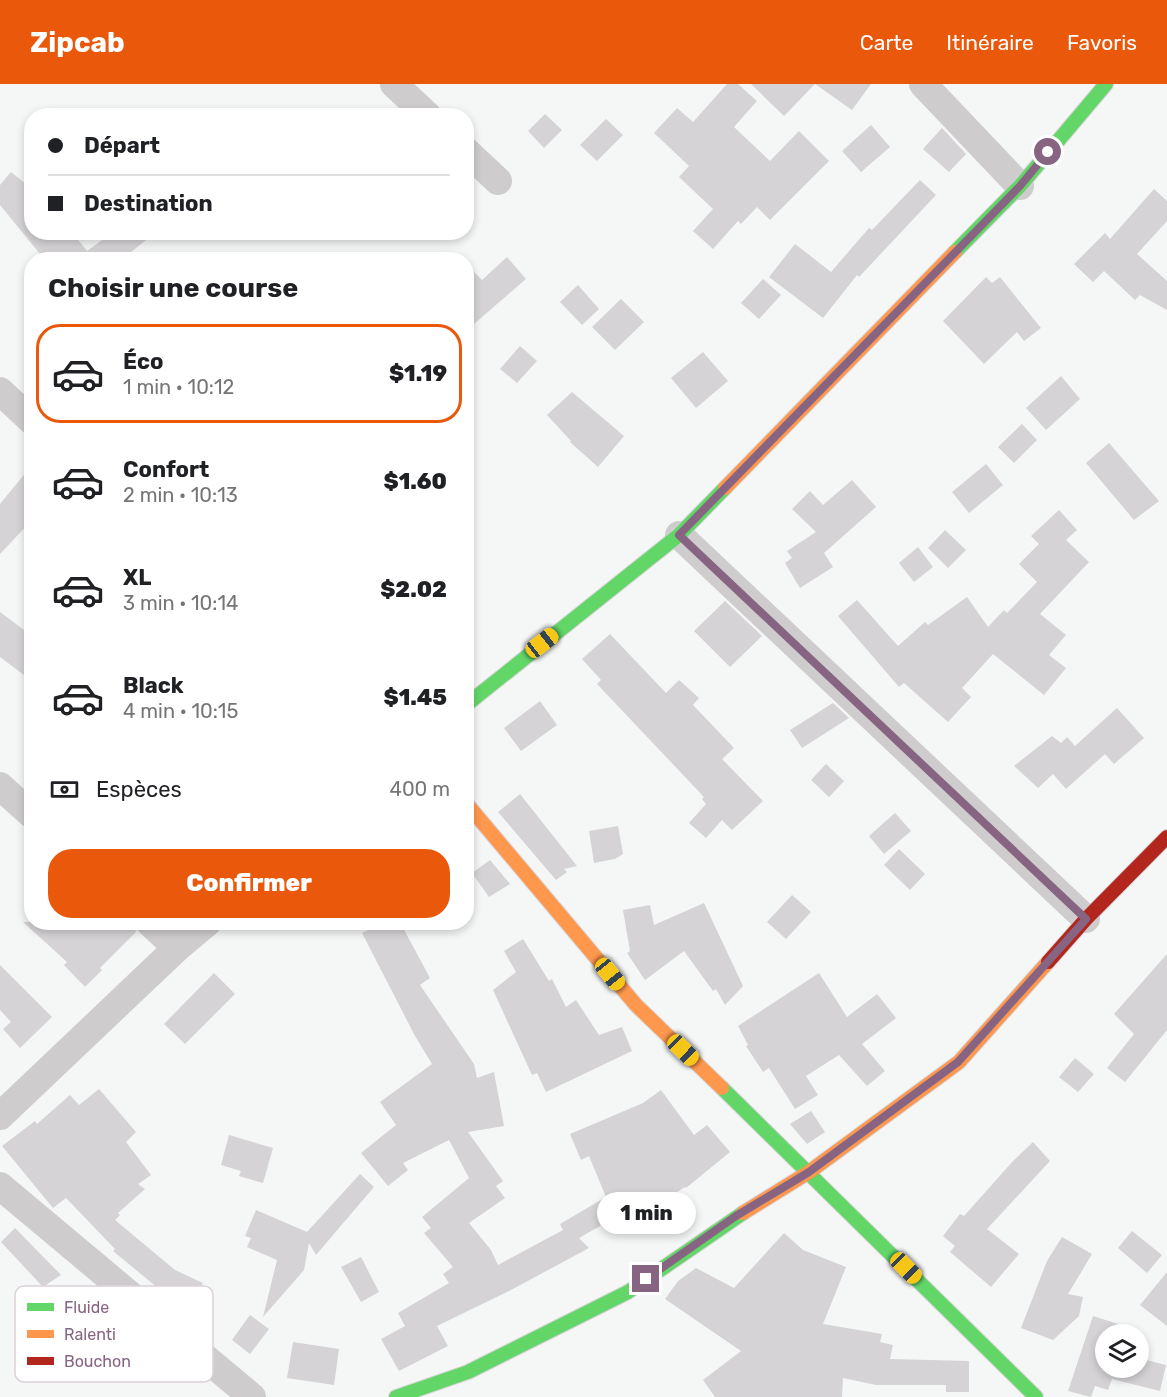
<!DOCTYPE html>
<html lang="fr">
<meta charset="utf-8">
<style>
body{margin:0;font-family:Rubik,sans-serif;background:#f2f2f2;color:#202124;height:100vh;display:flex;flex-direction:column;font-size:22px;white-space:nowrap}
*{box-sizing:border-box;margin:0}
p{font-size:20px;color:#757577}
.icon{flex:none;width:33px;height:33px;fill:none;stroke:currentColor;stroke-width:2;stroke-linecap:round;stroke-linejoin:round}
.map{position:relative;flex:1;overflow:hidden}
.drawer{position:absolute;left:24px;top:168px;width:450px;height:678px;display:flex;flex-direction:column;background:#fff;border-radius:24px;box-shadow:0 3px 9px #0003}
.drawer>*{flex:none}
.banner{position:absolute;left:24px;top:24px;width:450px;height:132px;border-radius:24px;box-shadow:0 3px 9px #0003;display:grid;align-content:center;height:132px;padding:0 24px;background:#fff}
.buttons{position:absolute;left:1095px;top:1240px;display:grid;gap:12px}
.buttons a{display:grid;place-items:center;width:54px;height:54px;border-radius:50%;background:#fff;box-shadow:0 3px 9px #0003;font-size:30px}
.end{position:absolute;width:27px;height:27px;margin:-14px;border:8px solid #876582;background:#fff;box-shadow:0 0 0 3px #fff}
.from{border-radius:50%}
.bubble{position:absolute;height:42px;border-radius:21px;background:#fff;box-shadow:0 3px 9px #0003;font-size:20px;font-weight:800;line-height:42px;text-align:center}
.car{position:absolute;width:18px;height:36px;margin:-18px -9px;border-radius:8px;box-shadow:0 0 4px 2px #0007;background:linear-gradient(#f5c518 24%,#345 0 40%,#f5c518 0 76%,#345 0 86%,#f5c518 0)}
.banner b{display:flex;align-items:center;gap:21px;height:57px;font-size:22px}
.banner b+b{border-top:2px solid #e0e0e0}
.banner i{width:15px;height:15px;background:#202124}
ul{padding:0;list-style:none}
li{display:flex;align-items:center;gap:18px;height:99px;margin:0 12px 9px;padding:0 12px;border:3px solid transparent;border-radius:24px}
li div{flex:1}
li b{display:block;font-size:22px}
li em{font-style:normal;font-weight:800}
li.current{border-color:#ea580c}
li>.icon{width:54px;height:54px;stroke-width:1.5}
h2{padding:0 24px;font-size:27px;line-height:72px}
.pay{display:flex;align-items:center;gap:15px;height:66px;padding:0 24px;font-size:22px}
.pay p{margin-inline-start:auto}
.cta{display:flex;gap:12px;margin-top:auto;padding:12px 24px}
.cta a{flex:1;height:69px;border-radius:24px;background:#ea580c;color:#fff;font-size:24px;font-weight:800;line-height:69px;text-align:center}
header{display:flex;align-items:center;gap:36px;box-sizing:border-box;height:84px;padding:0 30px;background:#ea580c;color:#fff}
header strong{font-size:28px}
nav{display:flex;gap:33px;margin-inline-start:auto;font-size:21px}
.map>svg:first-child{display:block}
</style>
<header>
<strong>Zipcab</strong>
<nav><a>Carte</a><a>Itinéraire</a><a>Favoris</a></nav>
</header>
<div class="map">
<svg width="1167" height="1313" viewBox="0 0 1167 1313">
<rect width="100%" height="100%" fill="#f5f7f6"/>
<g fill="#d5d3d5">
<polygon points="727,0 738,0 757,17 734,43 770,77 799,47 829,77 770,136 757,123 741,140 738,137 713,165 693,147 713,125 679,93 689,82 654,49 677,24 693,38"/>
<polygon points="751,0 871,0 852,26 815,0 784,32"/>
<polygon points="545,30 562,46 544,64 528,47"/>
<polygon points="606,35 623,51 597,77 580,61"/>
<polygon points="871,41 890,63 861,88 842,67"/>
<polygon points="942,44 966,70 949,88 923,65"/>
<polygon points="11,88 32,105 32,148 72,148 87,167 113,148 156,148 121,176 45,176 0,121 0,101"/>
<polygon points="920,96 936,111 859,193 857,191 823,234 769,193 795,160 831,188 869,144 872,146"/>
<polygon points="1154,105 1167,117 1167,137 1137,170 1167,197 1167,226 1140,211 1135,216 1104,187 1093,198 1074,180 1105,149 1110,155"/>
<polygon points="507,173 526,195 466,247 466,180 482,196"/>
<polygon points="986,193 992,199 1000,193 1041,244 1024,257 1017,248 984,280 943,237"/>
<polygon points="763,195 781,211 759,235 741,219"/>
<polygon points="578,201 599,225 582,241 560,218"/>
<polygon points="621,215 644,238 615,266 592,243"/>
<polygon points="520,262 537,277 517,299 500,285"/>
<polygon points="703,268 728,297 696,324 671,294"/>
<polygon points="1061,292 1080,315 1046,346 1026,324"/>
<polygon points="572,308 624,352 598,383 570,358 571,357 547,331"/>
<polygon points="1022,340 1037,356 1014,379 998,363"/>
<polygon points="1109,359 1159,417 1134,436 1086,379"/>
<polygon points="986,380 1003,401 969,429 952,408"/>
<polygon points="32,381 32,436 0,470 0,420"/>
<polygon points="852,396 876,423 824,469 833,483 800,504 785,479 792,474 787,467 816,448 792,425 810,407 823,421"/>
<polygon points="1059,426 1077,446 1066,456 1089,478 1040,530 1066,551 1049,571 1066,584 1044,611 993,570 962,604 971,613 948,638 904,599 899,603 838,532 857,516 898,562 925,538 928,541 967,513 988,543 1004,526 1007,529 1037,498 1019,480 1039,460 1031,452"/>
<polygon points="945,446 966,466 948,484 928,464"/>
<polygon points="918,463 933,483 914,498 899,479"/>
<polygon points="725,517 762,552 730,583 694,547"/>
<polygon points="0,528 32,552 32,597 0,573"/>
<polygon points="610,550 666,609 679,596 699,614 693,621 734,664 722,675 763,717 732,746 722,736 706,754 689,739 706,720 702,715 704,713 597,600 601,596 582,575"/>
<polygon points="540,617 557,641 521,667 504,644"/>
<polygon points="833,619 849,634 802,664 790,646"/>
<polygon points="1117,624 1144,654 1114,680 1105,670 1066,705 1053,690 1038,704 1014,682 1052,652 1061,659 1067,653 1075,662"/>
<polygon points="826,680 844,697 829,713 811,696"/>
<polygon points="520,710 577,782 564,785 567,788 556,796 498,728"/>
<polygon points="895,729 911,747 884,770 869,752"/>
<polygon points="618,742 623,770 615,775 594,779 589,747"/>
<polygon points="899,765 925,790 910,806 884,781"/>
<polygon points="490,776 510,800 489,813 472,789"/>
<polygon points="792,811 811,828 786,855 767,838"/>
<polygon points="704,819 743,902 725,921 716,905 713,907 684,867 645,896 627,869 630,867 623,826 650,821 654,841"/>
<polygon points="23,838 133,838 136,848 100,884 102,886 85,903 64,881 67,878"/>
<polygon points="384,838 400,838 430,894 420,901 474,980 477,994 494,988 504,1042 468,1048 503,1097 496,1102 505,1114 469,1139 491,1166 498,1181 563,1146 560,1140 606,1113 589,1072 581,1076 570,1050 643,1019 661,1006 694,1051 707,1041 730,1068 686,1104 685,1103 629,1138 623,1129 579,1154 589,1164 511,1206 437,1242 448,1262 399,1287 381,1255 405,1242 398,1229 449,1199 443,1190 453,1183 424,1149 431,1144 422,1133 469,1094 449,1056 403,1079 408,1086 388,1102 361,1069 396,1041 380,1018 432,980 415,952 362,849"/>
<polygon points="523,855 549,897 552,895 566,923 576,916 599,951 622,943 632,967 546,1008 537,989 532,991 493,906 516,888 504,867"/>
<polygon points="1167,870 1167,946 1125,998 1107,984 1134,950 1114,930"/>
<polygon points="0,881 52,933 20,964 3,945 11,938 0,926"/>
<polygon points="214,889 235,910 185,960 164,940"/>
<polygon points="819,889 847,933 877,910 896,934 862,960 885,987 867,1002 839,971 806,992 818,1011 795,1025 769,984 763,988 746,962 748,961 738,942"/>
<polygon points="1075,974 1094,990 1078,1008 1059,993"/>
<polygon points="99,1005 136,1048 126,1058 151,1091 138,1100 145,1105 118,1129 120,1131 115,1136 175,1186 203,1199 193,1221 159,1205 113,1167 115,1165 66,1114 53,1124 2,1062 35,1037 37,1040 70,1011 79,1021"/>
<polygon points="811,1027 825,1048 807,1060 790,1040"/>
<polygon points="229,1051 273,1064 263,1099 239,1092 241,1087 221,1081"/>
<polygon points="1033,1058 1050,1077 987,1145 1019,1170 991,1203 950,1168 955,1162 943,1152 960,1130 964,1132 1013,1077"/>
<polygon points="360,1090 374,1103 316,1171 309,1159 304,1186 263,1233 277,1176 247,1163 251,1154 245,1152 256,1126 307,1148"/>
<polygon points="15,1144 61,1191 43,1203 1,1158"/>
<polygon points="1132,1147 1162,1171 1147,1189 1118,1164"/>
<polygon points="784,1149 803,1166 846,1183 823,1240 882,1250 880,1258 893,1261 890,1275 969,1277 969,1308 946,1308 946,1301 876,1301 843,1294 842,1313 715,1313 703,1296 741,1267 665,1215 678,1197 696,1184 734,1204"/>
<polygon points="1062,1153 1092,1170 1068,1210 1083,1213 1079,1232 1053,1256 1021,1244 1047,1177"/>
<polygon points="361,1173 379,1208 361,1218 341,1183"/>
<polygon points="1167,1188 1167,1242 1140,1221"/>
<polygon points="250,1231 269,1245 250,1270 232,1256"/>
<polygon points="1093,1232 1118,1240 1114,1251 1106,1251 1106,1284 1138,1284 1138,1274 1166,1281 1160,1307 1112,1295 1108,1306 1095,1302 1091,1313 1068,1307"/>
<polygon points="293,1258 339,1265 334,1301 287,1294"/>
</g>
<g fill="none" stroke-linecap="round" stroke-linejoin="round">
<g stroke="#d6d4d6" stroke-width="16">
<g id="fast">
<polyline points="955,168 1020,102 1106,0"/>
<polyline points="466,621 679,451 725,404"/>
<polyline points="722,1004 1036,1313"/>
<polyline points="396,1313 468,1288 628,1208 743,1129"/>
</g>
</g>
<g stroke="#d6d4d6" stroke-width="16">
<g id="slow">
<polyline points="725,404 955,168"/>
<polyline points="466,719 636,921 722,1004"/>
<polyline points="743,1129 809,1088 959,978 1048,878"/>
</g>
</g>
<g stroke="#d6d4d6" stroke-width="16">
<polyline id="jam" points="1048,878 1086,835 1167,753"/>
</g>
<g stroke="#cfccce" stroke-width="28">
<polyline points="394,0 428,32"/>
<polyline points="923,0 1020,102"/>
<polyline points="466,67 498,97"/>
<polyline points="0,307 32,337"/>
<polyline points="679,451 1086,835"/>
<polyline points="0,702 32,731"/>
<polyline points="149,838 177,864"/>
<polyline points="0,1032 177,864 208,838"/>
<polyline points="0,1102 252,1313"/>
</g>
<use href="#fast" stroke="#63d668" stroke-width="14"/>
<use href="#slow" stroke="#ff974d" stroke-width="14"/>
<use href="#jam" stroke="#b3261e" stroke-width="14"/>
</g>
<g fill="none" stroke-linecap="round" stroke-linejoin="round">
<polyline stroke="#876582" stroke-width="8" points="646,1195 736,1132 809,1088 958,978 1086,835 679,451 1020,102 1048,68"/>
</g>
<rect x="15" y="1202" width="198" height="96" rx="9" fill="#fff" stroke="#dbd1da" stroke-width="1.5"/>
<rect x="27" y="1219" width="27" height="8" fill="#63d668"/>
<rect x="27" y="1246" width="27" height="8" fill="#ff974d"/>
<rect x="27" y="1273" width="27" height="8" fill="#b3261e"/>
<g font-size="16" fill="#876582">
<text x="64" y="1229">Fluide</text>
<text x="64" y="1256">Ralenti</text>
<text x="64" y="1283">Bouchon</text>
</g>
</svg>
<div class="buttons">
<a><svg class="icon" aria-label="layers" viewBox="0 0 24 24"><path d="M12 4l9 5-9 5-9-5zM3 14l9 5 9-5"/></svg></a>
</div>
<i class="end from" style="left:1048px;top:68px"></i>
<i class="end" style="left:646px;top:1195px"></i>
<div class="bubble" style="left:597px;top:1108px;width:99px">1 min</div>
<i class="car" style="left:542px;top:559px;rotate:52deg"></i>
<i class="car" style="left:610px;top:890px;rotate:141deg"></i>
<i class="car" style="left:683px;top:966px;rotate:134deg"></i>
<i class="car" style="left:906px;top:1184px;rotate:135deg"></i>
<div class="banner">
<b><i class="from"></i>Départ</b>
<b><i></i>Destination</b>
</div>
<section class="drawer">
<h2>Choisir une course</h2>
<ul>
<li class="current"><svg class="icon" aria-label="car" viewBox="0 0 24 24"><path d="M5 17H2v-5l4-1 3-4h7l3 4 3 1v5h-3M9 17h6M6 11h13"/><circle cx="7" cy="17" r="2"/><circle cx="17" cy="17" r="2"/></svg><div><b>Éco</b><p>1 min · 10:12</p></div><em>$1.19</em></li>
<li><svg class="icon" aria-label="car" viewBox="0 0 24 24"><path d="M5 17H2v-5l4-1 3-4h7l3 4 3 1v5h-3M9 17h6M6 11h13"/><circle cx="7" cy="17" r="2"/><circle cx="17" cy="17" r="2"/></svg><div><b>Confort</b><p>2 min · 10:13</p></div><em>$1.60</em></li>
<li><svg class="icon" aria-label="car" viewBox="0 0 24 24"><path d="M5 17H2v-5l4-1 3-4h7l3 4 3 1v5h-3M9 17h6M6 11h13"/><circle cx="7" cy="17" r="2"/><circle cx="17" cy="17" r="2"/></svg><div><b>XL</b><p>3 min · 10:14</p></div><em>$2.02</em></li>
<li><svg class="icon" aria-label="car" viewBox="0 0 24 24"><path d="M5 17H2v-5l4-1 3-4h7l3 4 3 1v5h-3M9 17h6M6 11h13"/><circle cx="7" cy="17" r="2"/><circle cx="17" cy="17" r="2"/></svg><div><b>Black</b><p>4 min · 10:15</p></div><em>$1.45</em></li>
</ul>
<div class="pay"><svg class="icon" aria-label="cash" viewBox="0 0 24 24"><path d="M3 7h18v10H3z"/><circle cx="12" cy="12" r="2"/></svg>Espèces<p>400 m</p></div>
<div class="cta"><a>Confirmer</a></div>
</section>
</div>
